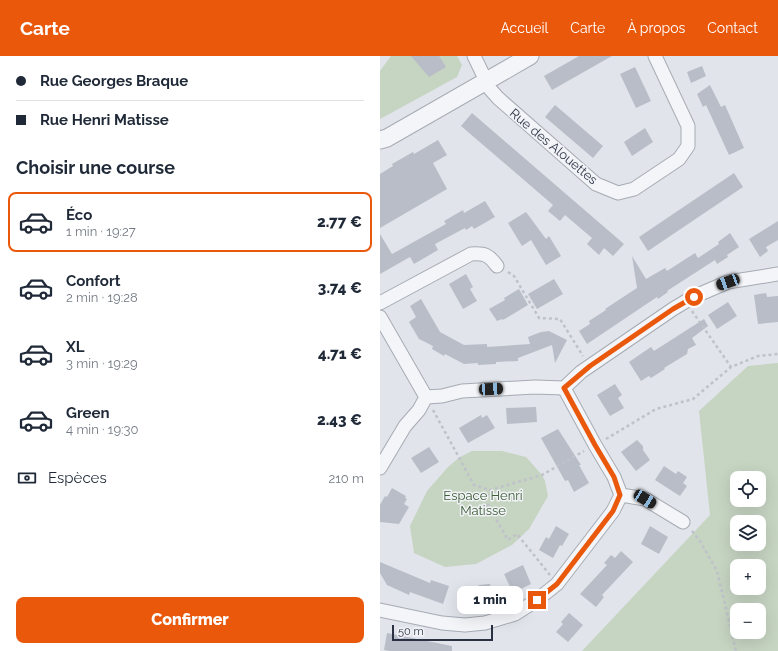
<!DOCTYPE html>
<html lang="fr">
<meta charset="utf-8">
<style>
body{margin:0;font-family:Raleway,sans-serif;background:#f6f6f7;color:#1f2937;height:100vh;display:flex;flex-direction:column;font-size:15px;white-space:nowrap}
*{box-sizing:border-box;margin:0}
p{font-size:13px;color:#747a83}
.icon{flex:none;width:22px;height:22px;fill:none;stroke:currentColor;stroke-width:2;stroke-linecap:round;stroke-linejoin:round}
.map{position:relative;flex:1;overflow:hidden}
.drawer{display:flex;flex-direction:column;background:#fff;width:380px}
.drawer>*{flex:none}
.top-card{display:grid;align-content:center;height:88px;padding:0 16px;background:#fff}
.buttons{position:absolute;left:350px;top:415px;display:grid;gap:8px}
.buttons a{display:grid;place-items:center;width:36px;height:36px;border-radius:8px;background:#fff;box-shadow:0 4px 16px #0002;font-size:20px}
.scale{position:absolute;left:12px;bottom:10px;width:101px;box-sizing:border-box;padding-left:4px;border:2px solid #293142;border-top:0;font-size:11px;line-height:14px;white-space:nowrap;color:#293142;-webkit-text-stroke:3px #f1f3f7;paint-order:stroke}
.end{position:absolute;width:18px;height:18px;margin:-9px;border:5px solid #ea580c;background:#fff;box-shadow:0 0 0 2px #fff}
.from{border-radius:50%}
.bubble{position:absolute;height:28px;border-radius:8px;background:#fff;box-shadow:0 4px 16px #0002;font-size:13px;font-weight:800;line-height:28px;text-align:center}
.car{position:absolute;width:12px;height:24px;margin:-12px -6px;border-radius:5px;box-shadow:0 0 3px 1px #0007;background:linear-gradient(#222 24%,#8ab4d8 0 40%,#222 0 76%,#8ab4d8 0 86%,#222 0)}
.top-card b{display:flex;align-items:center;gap:14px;height:38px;font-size:15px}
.top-card b+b{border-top:1px solid #e0e1e3}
.top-card i{width:10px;height:10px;background:#1f2937}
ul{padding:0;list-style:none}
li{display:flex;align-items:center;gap:12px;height:60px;margin:0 8px 6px;padding:0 8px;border:2px solid transparent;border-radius:8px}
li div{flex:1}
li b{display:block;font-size:15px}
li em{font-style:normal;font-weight:800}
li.on{border-color:#ea580c}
li>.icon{width:36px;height:36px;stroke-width:1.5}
h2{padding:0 16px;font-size:18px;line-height:48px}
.pay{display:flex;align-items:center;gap:10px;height:44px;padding:0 16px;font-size:15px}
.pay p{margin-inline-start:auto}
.cta{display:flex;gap:8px;margin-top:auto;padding:8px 16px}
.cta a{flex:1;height:46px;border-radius:8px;background:#ea580c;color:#fff;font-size:16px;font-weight:800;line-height:46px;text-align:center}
header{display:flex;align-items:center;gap:24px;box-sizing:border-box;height:56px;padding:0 20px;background:#ea580c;color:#fff}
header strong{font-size:19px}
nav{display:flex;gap:22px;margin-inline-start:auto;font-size:14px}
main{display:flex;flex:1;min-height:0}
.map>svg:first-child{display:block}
</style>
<header>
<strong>Carte</strong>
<nav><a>Accueil</a><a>Carte</a><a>À propos</a><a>Contact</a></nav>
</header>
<main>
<section class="drawer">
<div class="top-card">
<b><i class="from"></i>Rue Georges Braque</b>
<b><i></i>Rue Henri Matisse</b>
</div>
<h2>Choisir une course</h2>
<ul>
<li class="on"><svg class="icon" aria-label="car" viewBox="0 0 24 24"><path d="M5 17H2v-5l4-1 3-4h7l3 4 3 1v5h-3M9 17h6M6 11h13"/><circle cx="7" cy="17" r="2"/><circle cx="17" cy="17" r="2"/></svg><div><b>Éco</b><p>1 min · 19:27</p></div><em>2.77 €</em></li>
<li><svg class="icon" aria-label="car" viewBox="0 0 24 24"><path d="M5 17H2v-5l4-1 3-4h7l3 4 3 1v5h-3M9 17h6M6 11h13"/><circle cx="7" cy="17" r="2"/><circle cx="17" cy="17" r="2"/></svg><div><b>Confort</b><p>2 min · 19:28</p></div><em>3.74 €</em></li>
<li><svg class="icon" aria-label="car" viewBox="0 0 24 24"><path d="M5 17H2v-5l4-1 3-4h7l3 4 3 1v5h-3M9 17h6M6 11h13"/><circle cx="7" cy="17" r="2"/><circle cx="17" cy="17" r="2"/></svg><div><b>XL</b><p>3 min · 19:29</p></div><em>4.71 €</em></li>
<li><svg class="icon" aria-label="car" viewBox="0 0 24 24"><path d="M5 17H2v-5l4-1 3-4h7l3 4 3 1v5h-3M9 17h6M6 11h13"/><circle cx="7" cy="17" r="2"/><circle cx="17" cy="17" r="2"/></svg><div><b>Green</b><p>4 min · 19:30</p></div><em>2.43 €</em></li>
</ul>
<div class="pay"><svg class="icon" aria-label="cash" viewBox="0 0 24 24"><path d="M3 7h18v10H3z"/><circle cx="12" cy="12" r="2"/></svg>Espèces<p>210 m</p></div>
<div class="cta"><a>Confirmer</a></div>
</section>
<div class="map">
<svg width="398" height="595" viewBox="0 0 398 595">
<rect width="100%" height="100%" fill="#e1e4ea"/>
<g fill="#c6d4c2" fill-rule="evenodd">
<polygon points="11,0 77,0 82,9 77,21 0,63 0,15"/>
<path d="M398 307V595H202L330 459 319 355 368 310ZM357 422H379V444H357ZM357 466H379V488H357ZM357 510H379V532H357ZM357 554H379V576H357Z"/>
<polygon points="92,395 122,395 146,401 162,419 165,425 168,440 149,473 132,489 96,508 65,511 34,497 30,470 47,435 68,411 80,401"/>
</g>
<g fill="#b8bdc7">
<polygon points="31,0 59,0 66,11 49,21"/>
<polygon points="199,0 232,0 172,34 164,20"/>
<polygon points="322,10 326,20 311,27 307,16"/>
<polygon points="255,11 271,45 256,52 240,18"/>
<polygon points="330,29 341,51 345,49 364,92 349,99 326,49 323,51 317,38"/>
<polygon points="175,49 223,90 213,102 165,61"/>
<polygon points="92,57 244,188 233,200 224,192 219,199 207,188 212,182 185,159 180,165 168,155 173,149 81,70"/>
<polygon points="265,72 273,86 252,100 244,86"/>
<polygon points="58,84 67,99 53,107 67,133 0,172 0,118 13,110 12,108 33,96 34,98"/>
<polygon points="354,117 363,131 268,195 259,181"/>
<polygon points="105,145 115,161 94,173 92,170 86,174 85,172 55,188 58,194 34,208 30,201 0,218 0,178 12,198 66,168 64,165 83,154 84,157"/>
<polygon points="146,156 166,183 169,180 181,200 166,209 151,184 142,190 128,167"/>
<polygon points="398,165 398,184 386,191 388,195 380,201 369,183"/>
<polygon points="350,177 359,191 347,199 348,201 337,208 335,204 287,235 288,236 278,243 277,241 207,288 199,275 210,268 209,265 226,254 225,253 257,232 252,200 266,223 285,212 287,215 315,197 318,202 339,188 338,186"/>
<polygon points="86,218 93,231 90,233 97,245 83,253 69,228"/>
<polygon points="174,223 183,238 157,253 148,238"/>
<polygon points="139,233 148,249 123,264 122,263 117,265 109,253 125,244 124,242"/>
<polygon points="386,237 387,241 398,240 398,266 378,268 374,239"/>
<polygon points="41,243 60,276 84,289 107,288 107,291 150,288 148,281 161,276 169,275 187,284 175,307 172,289 138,302 138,305 116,306 116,308 98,309 98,307 84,308 65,298 64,300 52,293 53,290 39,283 29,266 36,261 30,250"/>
<polygon points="348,246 357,260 337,273 328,259"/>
<polygon points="324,263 328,270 312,282 316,289 308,293 307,298 284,312 285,313 271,322 269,320 261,325 249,306 271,291 274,295"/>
<polygon points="235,328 242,339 238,342 244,352 230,360 217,339"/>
<polygon points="156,351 157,366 127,368 126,352"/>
<polygon points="101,359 102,362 107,359 115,372 88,387 79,372"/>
<polygon points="178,373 201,409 199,409 209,427 194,436 188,424 185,425 161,382"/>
<polygon points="257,384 263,390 263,394 270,404 256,415 241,396"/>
<polygon points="49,391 59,406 41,417 31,402"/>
<polygon points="284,410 296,418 298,415 307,421 303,427 307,430 300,440 275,424"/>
<polygon points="12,432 26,440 25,442 27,443 24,448 29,451 19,468 0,466 0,449 5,440 7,441"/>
<polygon points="176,470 189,478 182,490 180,489 173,502 159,494 166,481 169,483"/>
<polygon points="270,470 288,481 279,498 261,488"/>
<polygon points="241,495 253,506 222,539 224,541 216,551 200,538 227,509 224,507 231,499 235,502"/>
<polygon points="0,506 50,527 51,524 69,530 63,548 30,536 29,539 7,529 0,517"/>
<polygon points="143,509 151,528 133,537 124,518"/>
<polygon points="110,528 112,543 108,547 88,548 87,535 95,534 99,529"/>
<polygon points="189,557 203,569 188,586 176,576 183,568 181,566"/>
<polygon points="7,577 72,590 72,595 10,595 4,594"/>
</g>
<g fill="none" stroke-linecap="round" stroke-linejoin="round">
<g stroke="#a6abb4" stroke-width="15">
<g id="minor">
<polyline points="94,0 110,33 118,42 216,128 238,137 254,133 299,103 308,90 308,70 275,0"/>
<path d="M0 247 91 198C105 197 109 199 117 210"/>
<polyline points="0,261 46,341 39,354 25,370 0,412"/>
<polyline points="46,341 62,340 82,335 155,331 184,332 201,316 293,253 313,241 348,226 398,218"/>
<polyline points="241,439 265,443 303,466"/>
<polyline points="0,554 62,567 85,569 105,567 135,558 157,544 177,528 233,455 241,439 234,421 215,389 184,332"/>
</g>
</g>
<g stroke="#a6abb4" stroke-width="19">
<polyline id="tertiary" points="0,84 7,82 150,0"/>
</g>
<g stroke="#bfc2c9" stroke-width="2.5" stroke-dasharray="3 3" stroke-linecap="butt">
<polyline points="128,216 134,220 159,262 180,263 203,300"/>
<polyline points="312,255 351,311"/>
<polyline points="53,354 94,429 110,434"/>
<polyline points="226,383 276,353 313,343 351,311 378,300 398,298"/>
<polyline points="312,475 320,485 337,515 356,595"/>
<polyline points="170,519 137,478 128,484 105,444 110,434 162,419 204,395"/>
</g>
<use href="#minor" stroke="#f4f5f8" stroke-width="13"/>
<use href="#tertiary" stroke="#f4f5f8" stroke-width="17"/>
</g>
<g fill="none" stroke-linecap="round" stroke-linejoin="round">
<polyline stroke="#ea580c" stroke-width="5" points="157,544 177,528 233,455 240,439 234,421 215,389 184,332 210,310 293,253 314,241"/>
</g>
<g text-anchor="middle" stroke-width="3" stroke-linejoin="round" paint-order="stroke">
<g font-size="13" fill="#293142" stroke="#f1f3f7">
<text transform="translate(174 90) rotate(40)" y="5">Rue des Alouettes</text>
</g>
<g font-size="13" fill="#3c5d36" stroke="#f1f3f7">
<text x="103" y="444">Espace Henri<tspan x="103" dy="15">Matisse</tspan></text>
</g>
</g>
</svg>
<div class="buttons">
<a><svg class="icon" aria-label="locate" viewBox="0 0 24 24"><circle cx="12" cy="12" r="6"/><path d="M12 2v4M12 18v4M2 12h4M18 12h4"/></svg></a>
<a><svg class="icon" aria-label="layers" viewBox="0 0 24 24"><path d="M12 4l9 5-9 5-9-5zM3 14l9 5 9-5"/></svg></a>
<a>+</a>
<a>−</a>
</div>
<div class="scale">50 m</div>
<i class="end from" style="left:314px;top:241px"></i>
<i class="end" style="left:157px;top:544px"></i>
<div class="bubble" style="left:77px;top:530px;width:66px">1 min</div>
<i class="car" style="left:348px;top:226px;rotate:250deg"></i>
<i class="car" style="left:111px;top:333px;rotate:87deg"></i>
<i class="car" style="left:265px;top:443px;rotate:122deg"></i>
</div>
</main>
